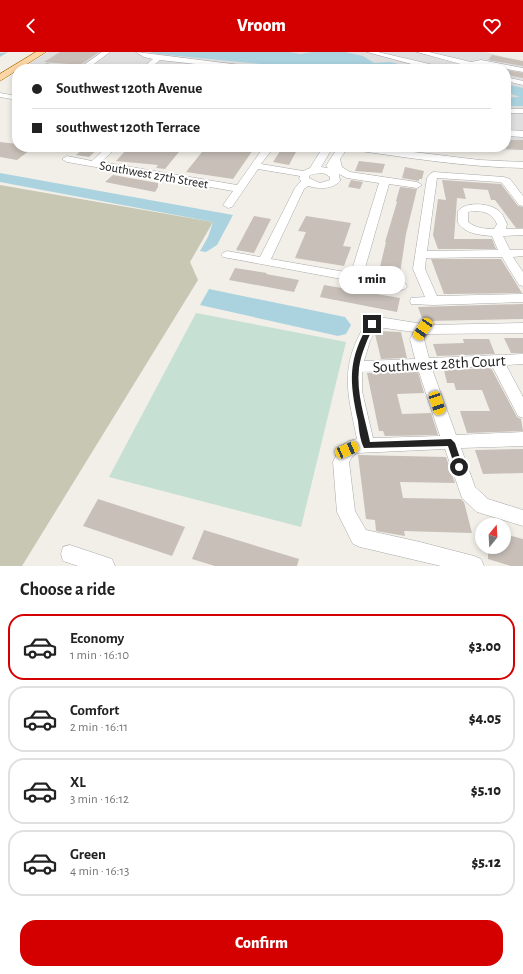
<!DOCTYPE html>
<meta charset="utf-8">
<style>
body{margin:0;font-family:"Alegreya Sans",sans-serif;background:#f6f6f6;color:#222;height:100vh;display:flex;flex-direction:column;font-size:15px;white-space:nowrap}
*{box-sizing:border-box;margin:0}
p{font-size:13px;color:#767676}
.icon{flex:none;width:22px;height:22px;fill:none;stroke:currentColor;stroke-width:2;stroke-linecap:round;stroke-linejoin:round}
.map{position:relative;height:514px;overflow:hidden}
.drawer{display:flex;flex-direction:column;background:#fff;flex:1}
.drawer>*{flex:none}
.top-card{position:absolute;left:12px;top:12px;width:499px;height:88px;border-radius:16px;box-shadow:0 2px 6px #0003;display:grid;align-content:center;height:88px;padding:0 20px;background:#fff}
.needle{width:26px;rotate:18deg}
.controls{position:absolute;left:475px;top:466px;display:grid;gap:8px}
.controls a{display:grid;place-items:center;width:36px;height:36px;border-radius:50%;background:#fff;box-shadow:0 2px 6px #0003;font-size:20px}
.end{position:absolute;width:18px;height:18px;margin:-9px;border:5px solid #222;background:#fff;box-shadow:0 0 0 2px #fff}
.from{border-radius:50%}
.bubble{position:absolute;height:28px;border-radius:14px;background:#fff;box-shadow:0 2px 6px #0003;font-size:13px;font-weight:800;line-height:28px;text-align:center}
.car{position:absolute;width:12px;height:24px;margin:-12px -6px;border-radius:5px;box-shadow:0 0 3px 1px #0007;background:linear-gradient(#f5c518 24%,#345 0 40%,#f5c518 0 76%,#345 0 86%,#f5c518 0)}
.top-card b{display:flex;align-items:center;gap:14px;height:38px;font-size:15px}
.top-card b+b{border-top:1px solid #e0e0e0}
.top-card i{width:10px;height:10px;background:#222}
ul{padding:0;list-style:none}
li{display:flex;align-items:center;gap:12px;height:66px;margin:0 8px 6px;padding:0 12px;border:2px solid #e0e0e0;border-radius:16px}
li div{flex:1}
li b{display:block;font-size:15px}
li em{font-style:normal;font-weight:800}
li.on{border-color:#d40000}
li>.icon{width:36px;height:36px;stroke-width:1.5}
h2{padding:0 20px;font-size:18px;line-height:48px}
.primary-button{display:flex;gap:8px;margin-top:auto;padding:8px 20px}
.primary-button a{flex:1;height:46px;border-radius:16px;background:#d40000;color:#fff;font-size:16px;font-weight:800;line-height:46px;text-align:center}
header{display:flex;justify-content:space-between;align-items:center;height:52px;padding:0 20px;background:#d40000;color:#fff;font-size:18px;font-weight:800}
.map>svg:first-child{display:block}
</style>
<header><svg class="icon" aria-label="back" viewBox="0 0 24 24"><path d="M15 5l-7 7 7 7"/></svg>Vroom<svg class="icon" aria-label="heart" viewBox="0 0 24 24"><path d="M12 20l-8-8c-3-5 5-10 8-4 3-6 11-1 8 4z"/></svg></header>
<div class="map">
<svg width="523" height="514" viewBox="0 0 523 514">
<rect width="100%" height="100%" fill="#f2efe9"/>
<polygon fill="#e0dfdf" points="48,0 485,0 523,10 523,98 462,100 429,95 506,95 506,17 20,17"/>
<polygon fill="#c7c7b4" points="0,133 213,170 190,210 198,228 22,514 0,514"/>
<polygon fill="#c6e0d4" points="196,261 346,290 301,475 109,425"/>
<g fill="#aad3df">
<polygon points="149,0 289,0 301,2 312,0 345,0 363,4 374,11 390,10 420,17 312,17 158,2"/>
<polygon points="506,32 523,36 523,54 506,54 506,46 520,45 506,40"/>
<polygon points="0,121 233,163 217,193 206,200 200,199 208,185 213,170 0,130"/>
<polygon points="209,237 345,265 351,273 346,282 338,284 200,253"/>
</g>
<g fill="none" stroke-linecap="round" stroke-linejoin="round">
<polygon fill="#aad3df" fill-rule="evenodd" points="8,0 0,5 0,1"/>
</g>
<g fill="#c7bfb8">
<polygon points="60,0 99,0 80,13 44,10"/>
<polygon points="492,3 523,9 523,14 488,8"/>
<polygon points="506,18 523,21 523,26 506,23"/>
<polygon points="506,88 523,88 523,98 506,97"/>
<polygon points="0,90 17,92 17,95 34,95 17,108 0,105"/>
<polygon points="85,95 100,95 89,105 76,103"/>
<polygon points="160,95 183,95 165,117 156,116 158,113 116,109 128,96 155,100"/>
<polygon points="206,95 226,95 253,98 233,127 186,120"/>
<polygon points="282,96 297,98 289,113 273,110"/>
<polygon points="359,109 385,112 382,121 355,119"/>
<polygon points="405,115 424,119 422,127 419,127 419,129 402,126"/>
<polygon points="113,123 158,131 158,135 155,140 105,130"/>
<polygon points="351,128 363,130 360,137 348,135"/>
<polygon points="442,128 501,132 518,154 523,155 523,176 516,176 495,148 491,148 488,138 463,136 466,147 457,146 454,187 492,187 496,197 438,197 433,183 438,147 446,148"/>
<polygon points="400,135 417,137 406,182 399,228 380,225 382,215 380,215 386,190 385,190 397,150 396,149"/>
<polygon points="254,164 271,167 254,201 236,198"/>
<polygon points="306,164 351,171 343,194 351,195 344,214 295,206 306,180 298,179"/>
<polygon points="431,207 501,207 522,241 444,242"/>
<polygon points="235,216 267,221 266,222 299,228 294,240 229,228"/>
<polygon points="324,233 400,246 397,260 320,245"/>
<polygon points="523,252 523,267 427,269 426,266 422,266 418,255"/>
<polygon points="376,279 401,280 407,306 381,307 375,282"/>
<polygon points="504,286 523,286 523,301 511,301"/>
<polygon points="463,287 489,287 495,302 437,304 433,292 464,291"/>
<polygon points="491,316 517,365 521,367 523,379 467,381 460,359 490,359 482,338 456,338 454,331 447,331 444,318"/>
<polygon points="411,319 411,320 418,320 424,341 397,342 402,362 431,361 438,383 385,384 383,379 379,379 367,321"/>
<polygon points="523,397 523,421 483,422 475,398"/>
<polygon points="358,403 446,405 455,431 400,430 403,446 461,447 464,450 472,481 404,479 405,484 376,479 375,468 366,467"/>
<polygon points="98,447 185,475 172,504 83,474"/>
<polygon points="204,478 299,507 297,514 215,514 192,507"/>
<polygon points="504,482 523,487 523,514 511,514 488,507 488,495 504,495"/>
</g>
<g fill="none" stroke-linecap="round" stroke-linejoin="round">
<g stroke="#a9a9a9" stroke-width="1">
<g id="minor">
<polygon points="102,0 110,0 87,17 78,17"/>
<polygon points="136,0 257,15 261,17 239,17 160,8 149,17 141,17 153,7 144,5"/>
<polygon points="367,0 378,0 442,15 443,17 430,17"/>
<polygon points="417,0 429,0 471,10 481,8 523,16 523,20 481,12 467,17 457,17 464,13"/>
<polygon points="47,12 66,15 70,17 32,17"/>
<polygon points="506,25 523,29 523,33 506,29"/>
<polygon points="0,41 17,44 17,48 0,45"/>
<rect x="506" y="57" width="17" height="4"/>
<polygon points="506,78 523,79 523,85 506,84"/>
<path d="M107 95H117L101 110 237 133 261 99 259 95H269L271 99 261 112 303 119 310 116 323 95H333L321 115 328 116 326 114 338 95H348L340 107 342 115 350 120 417 130 422 133 417 136 389 132 363 223 401 230 405 231 407 234 405 237 401 238 223 205 221 203 223 201 227 199 260 205 295 136 301 129 299 127 300 124 258 117 232 155 228 156 223 153 233 139 67 110 62 107 67 104 92 109ZM320 121 326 122 330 125V128L320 131 309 126 310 123ZM339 122 347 126 379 131 351 221 271 207 304 137 308 134C319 137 332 138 340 129Z"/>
<path d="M348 95H372L480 108 523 110V116C466 115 410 106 353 98Z"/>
<path d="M434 120 504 125 510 127 523 144V154L519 153 502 131 499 130 437 126 427 199 498 198 492 184C479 183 466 182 458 171V159C466 149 490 151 499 159 503 162 505 168 507 172L506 177H523V183L503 184 510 198H523V204L513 205 523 220V234L519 233 502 205 426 206 425 217 437 244 523 242V250L433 253 411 252 410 249 411 246 425 245 413 217 427 126 431 121ZM474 159C486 159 492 162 497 172L494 177C484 177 476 176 468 170V160Z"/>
<path d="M379 265 429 273 523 271V281L427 282 424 287 429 306 523 302V312L506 313 523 345V366L518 364 492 314 432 317 456 383 523 380V394L461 396 475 435 488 447 523 458V474L477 460 462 446 445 397 357 401 352 405 349 410 355 459 366 478 420 490 474 504 481 507 484 514H441L360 495 353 492 337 460 333 410 340 395 349 389 357 387C347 338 339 315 367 269ZM377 275 414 280 410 287 415 307 364 309 370 289ZM418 317 440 384 373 386 362 339V320Z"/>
<polygon points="70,493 112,507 115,514 78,514 63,509 61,502 63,495"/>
</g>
</g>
<g stroke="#a06b00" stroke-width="1">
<polygon id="major" points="36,0 46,0 0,29 0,22"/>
</g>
<use href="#minor" fill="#fff" fill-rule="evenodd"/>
<use href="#major" fill="#fcd6a4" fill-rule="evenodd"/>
</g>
<path fill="#222" d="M372 270 375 272C368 286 361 301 359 316 356 341 365 366 370 390L451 387 455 391 463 415 462 418H456L448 394 364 396C360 388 359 378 358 369 349 328 348 308 369 271Z"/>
<g text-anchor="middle" stroke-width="4" stroke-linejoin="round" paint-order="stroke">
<g font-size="13" fill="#222" stroke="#fff">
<text transform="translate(154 122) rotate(10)" y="5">Southwest 27th Street</text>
</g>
<g font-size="16" fill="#222" stroke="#fff">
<text transform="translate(439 311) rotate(-3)" y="6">Southwest 28th Court</text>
</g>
</g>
</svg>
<div class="controls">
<a><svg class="needle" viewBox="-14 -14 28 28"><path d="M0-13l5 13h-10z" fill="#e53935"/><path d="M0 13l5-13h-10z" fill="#767676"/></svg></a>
</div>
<i class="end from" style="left:459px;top:415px"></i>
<i class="end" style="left:372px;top:272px"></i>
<div class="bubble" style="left:339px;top:214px;width:66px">1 min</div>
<i class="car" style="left:423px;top:277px;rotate:214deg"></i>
<i class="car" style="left:437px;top:351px;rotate:161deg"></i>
<i class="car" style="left:347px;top:398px;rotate:67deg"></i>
<div class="top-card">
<b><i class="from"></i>Southwest 120th Avenue</b>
<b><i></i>southwest 120th Terrace</b>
</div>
</div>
<section class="drawer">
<h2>Choose a ride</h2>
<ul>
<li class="on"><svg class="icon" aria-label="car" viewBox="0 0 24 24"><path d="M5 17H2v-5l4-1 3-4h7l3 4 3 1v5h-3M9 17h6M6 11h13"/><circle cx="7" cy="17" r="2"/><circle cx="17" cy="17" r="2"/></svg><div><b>Economy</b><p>1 min · 16:10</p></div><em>$3.00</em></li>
<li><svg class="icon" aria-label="car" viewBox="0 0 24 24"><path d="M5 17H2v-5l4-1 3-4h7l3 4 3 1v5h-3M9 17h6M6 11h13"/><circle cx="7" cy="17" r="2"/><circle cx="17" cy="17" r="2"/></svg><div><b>Comfort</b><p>2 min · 16:11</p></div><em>$4.05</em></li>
<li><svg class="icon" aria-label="car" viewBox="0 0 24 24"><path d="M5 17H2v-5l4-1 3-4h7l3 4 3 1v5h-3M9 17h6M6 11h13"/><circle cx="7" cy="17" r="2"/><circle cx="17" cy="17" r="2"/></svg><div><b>XL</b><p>3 min · 16:12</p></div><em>$5.10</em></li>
<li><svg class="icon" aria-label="car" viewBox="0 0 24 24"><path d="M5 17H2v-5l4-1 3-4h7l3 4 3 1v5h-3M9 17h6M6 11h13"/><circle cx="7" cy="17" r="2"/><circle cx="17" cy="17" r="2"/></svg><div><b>Green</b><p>4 min · 16:13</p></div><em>$5.12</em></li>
</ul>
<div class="primary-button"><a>Confirm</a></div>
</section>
